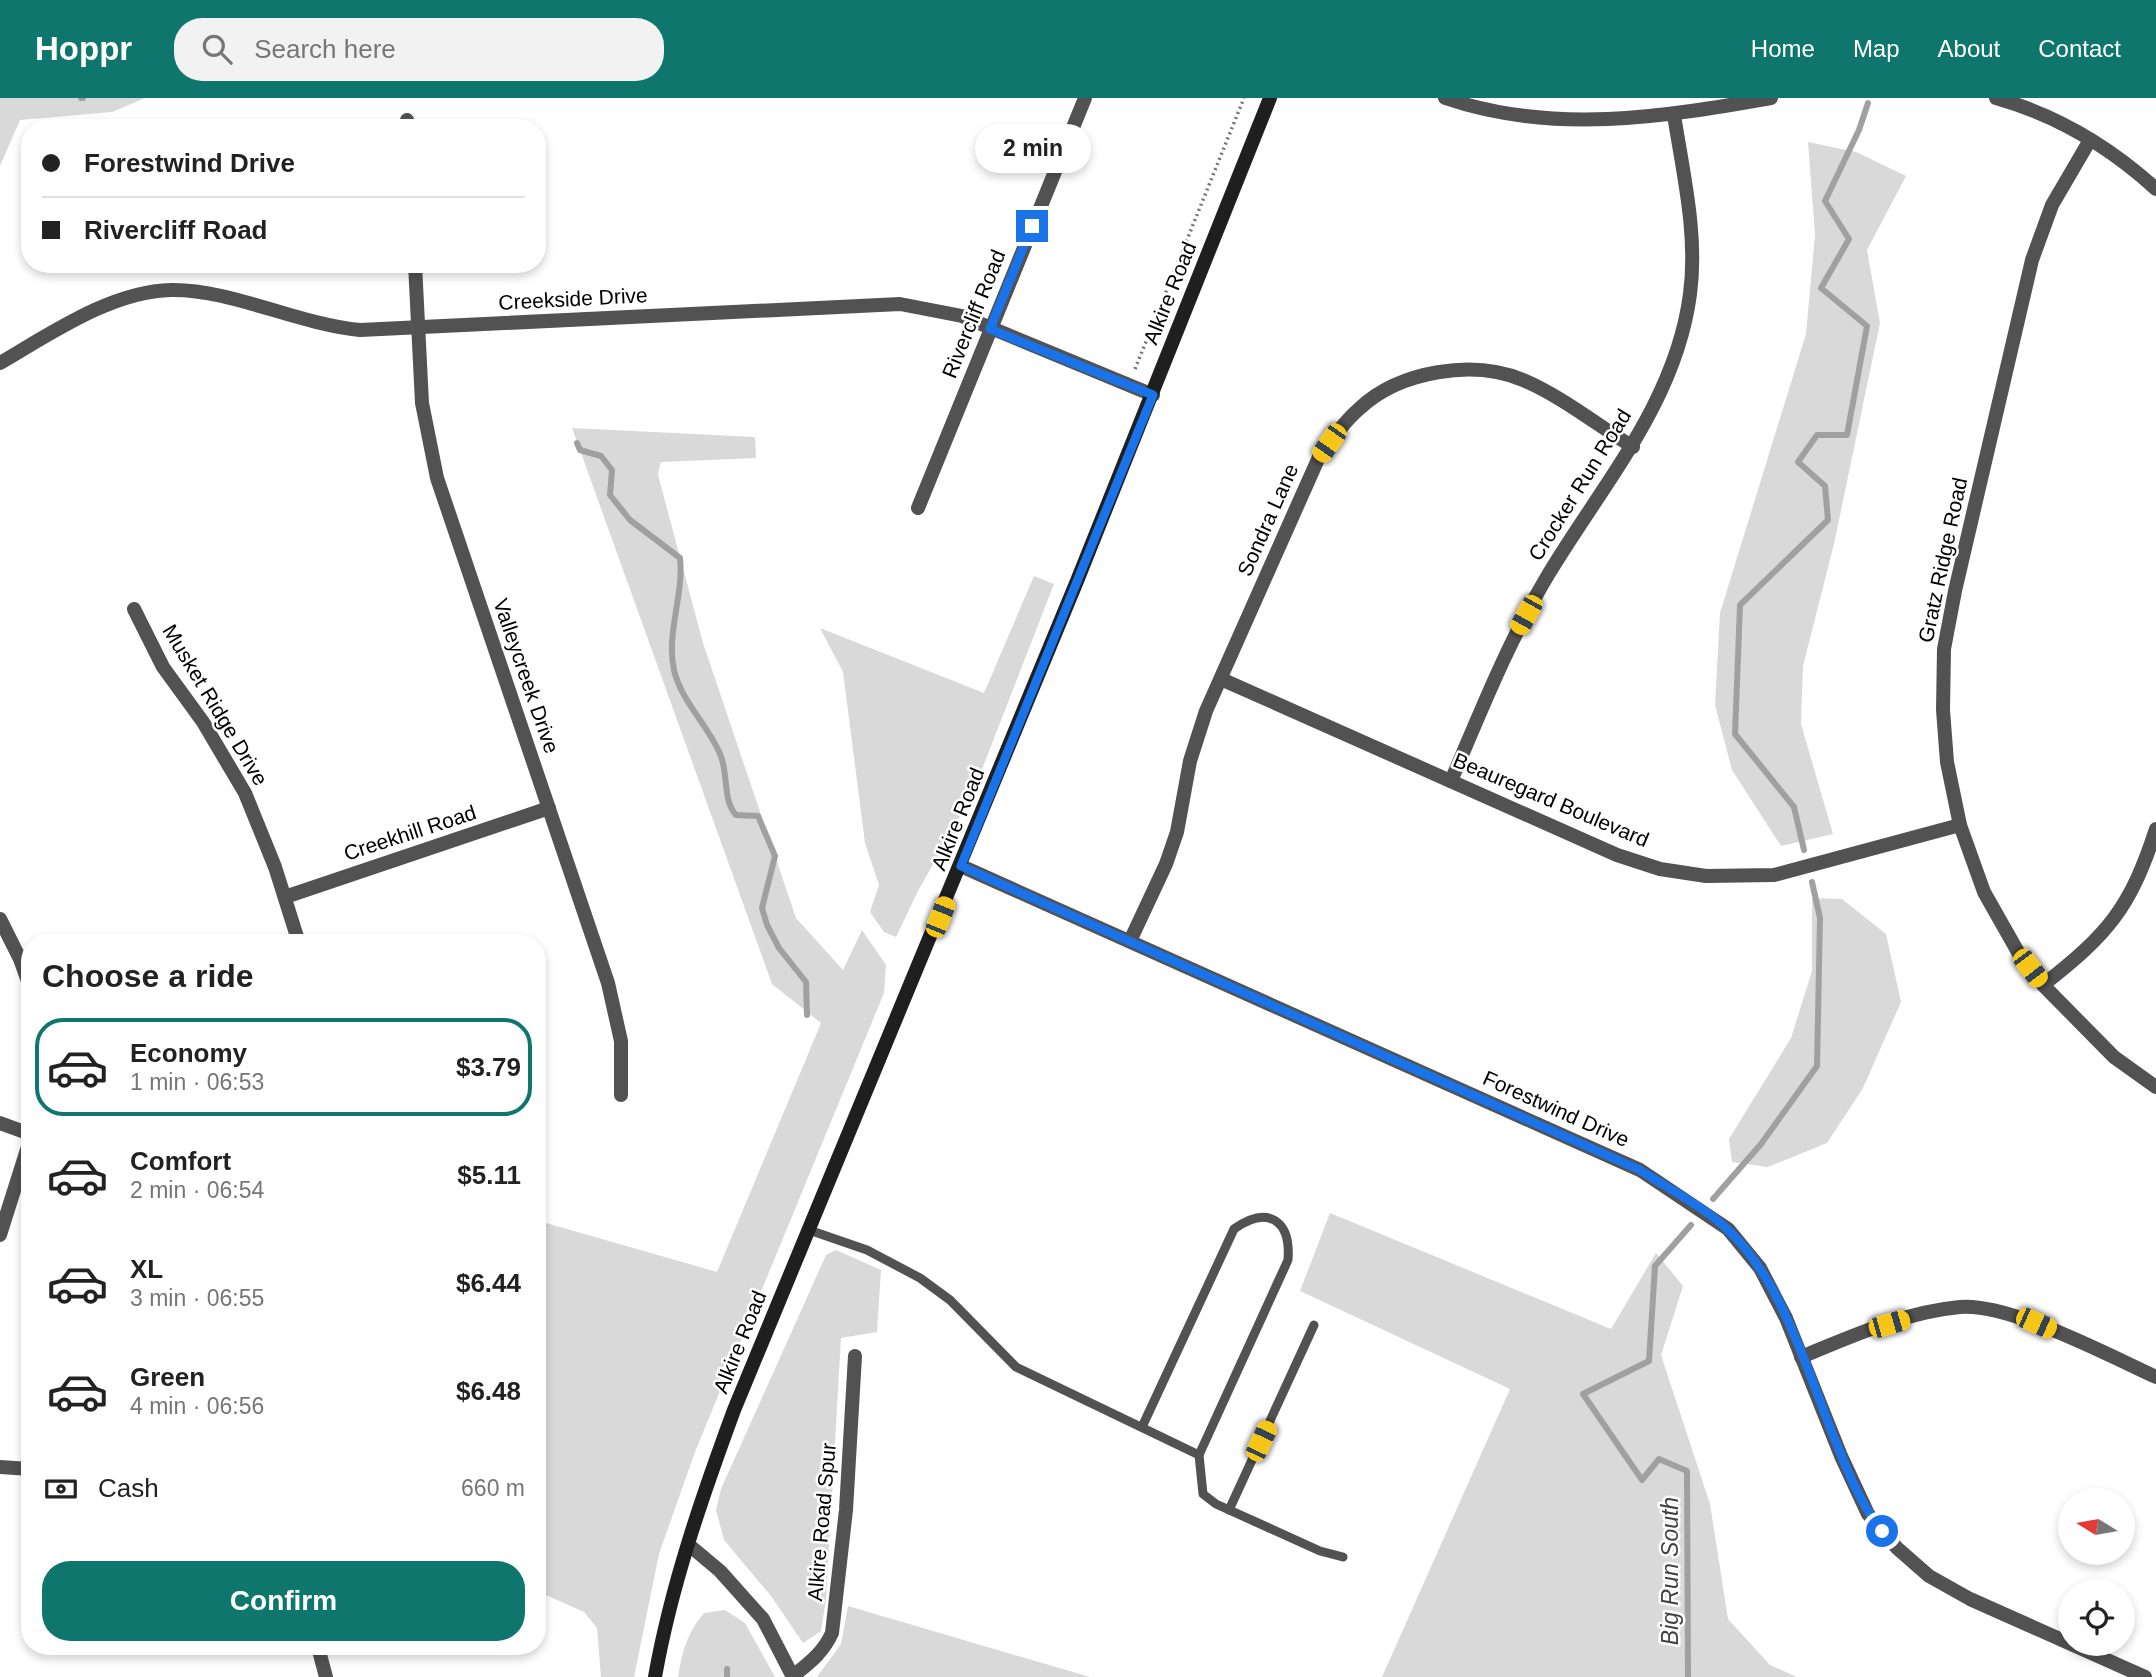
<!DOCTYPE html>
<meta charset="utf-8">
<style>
body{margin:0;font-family:Arial,sans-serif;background:#f2f2f2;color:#222;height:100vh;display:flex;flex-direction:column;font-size:26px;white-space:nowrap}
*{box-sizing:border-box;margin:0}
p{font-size:23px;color:#767676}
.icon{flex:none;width:38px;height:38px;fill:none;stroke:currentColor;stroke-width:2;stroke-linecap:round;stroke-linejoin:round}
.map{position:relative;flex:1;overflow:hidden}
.details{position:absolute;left:21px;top:836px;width:525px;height:721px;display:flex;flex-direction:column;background:#fff;border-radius:28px;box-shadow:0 4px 10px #0003}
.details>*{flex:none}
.hud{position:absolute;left:21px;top:21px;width:525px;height:154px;border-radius:28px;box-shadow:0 4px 10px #0003;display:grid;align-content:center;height:154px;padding:0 21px;background:#fff}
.needle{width:46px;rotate:281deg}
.fabs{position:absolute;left:2058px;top:1390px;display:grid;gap:14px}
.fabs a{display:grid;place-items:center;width:77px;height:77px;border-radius:50%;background:#fff;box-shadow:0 4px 10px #0003;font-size:35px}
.end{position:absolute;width:32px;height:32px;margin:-16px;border:9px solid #1a73e8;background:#fff;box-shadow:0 0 0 4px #fff}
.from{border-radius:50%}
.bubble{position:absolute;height:49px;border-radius:24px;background:#fff;box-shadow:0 4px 10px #0003;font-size:23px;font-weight:700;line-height:49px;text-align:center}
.car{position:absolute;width:21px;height:42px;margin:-21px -10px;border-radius:9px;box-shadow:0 0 5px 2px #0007;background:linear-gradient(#f5c518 24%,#345 0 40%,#f5c518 0 76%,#345 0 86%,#f5c518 0)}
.hud b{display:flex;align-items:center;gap:24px;height:66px;font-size:26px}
.hud b+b{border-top:2px solid #e0e0e0}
.hud i{width:18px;height:18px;background:#222}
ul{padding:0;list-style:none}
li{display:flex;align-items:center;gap:21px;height:98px;margin:0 14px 10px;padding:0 7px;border:4px solid transparent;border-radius:28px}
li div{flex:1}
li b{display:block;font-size:26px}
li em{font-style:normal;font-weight:700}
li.current{border-color:#0f766e}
li>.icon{width:63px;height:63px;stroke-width:1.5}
h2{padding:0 21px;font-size:32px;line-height:84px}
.pay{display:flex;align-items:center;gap:18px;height:77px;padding:0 21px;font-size:26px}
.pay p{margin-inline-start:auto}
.button{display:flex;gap:14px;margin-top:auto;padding:14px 21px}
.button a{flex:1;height:80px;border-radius:28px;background:#0f766e;color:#fff;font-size:28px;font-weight:700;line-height:80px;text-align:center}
header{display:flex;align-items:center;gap:42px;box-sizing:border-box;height:98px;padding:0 35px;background:#0f766e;color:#fff}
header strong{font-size:33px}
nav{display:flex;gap:38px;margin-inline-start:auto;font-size:24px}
.search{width:490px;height:63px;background:#f2f2f2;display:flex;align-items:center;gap:18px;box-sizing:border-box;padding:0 24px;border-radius:28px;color:#767676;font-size:26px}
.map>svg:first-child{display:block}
</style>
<header>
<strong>Hoppr</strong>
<div class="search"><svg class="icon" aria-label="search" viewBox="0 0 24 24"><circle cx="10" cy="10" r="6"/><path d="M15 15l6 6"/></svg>Search here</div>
<nav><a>Home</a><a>Map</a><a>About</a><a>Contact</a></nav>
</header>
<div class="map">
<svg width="2156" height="1579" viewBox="0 0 2156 1579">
<rect width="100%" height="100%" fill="#fff"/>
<g fill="#d9d9d9">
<polygon points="0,0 145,0 112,14 20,22 0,68"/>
<polygon points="1808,44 1856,54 1906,78 1867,152 1880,225 1834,446 1803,568 1801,626 1833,736 1781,748 1732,672 1715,607 1720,515 1806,236 1815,137"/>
<polygon points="572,330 755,339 756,360 661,364 658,377 703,545 796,820 843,872 862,832 886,867 884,895 695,1354 659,1456 634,1579 601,1579 597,1530 584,1514 537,1493 537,1164 546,1125 717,1174 821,925 772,886"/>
<polygon points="1034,478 1054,486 972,697 918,793 896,839 884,834 870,814 879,787 865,745 843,574 820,530 984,595"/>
<polygon points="1812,800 1842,801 1886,836 1901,904 1863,990 1827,1045 1768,1069 1732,1064 1729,1041 1791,940 1812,873"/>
<polygon points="1330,1115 1611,1231 1656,1155 1683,1188 1661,1257 1710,1406 1728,1521 1770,1567 1797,1579 1382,1579 1510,1291 1300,1193"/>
<polygon points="836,1152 881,1172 877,1234 841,1240 826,1501 821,1533 803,1545 771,1498 724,1442 716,1412 721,1391 826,1157"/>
<polygon points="848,1508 1090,1579 817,1579 841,1546"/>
<path d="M725 1512 745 1525 775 1579H678C682 1554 687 1535 704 1515Z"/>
</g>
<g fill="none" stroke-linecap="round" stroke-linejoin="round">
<g stroke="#a0a0a0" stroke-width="6">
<polyline points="81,0 83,0"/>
<path d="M577 345 580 352 601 358 612 372 610 397 630 422 680 460C684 497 666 535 674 572 681 603 708 627 720 656 729 676 722 701 736 717L758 718 775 758 762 810 767 827 779 850 806 884 807 917"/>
<polyline points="1804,752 1794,709 1735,636 1740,507 1828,422 1825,388 1798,364 1817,337 1847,337 1867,228 1821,190 1849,141 1825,103 1859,32 1868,5"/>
<polyline points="1713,1101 1761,1046 1817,968 1820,820 1812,784"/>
<polyline points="727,1571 727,1579"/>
<polyline points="1688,1579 1687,1373 1659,1361 1642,1382 1583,1296 1649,1263 1655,1168 1691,1127"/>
</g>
<polyline stroke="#747474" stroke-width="3.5" stroke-dasharray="2 3.5" stroke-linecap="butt" points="1135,271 1244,0"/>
<g stroke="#525252" stroke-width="9">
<polyline points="809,1132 867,1152 920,1180 950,1202 1016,1269 1199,1357 1203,1396 1216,1406 1320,1453 1343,1459"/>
<path d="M1142 1329 1234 1131C1268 1107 1291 1122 1288 1162L1199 1357"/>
<polyline points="1229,1412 1314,1227"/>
</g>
<g stroke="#525252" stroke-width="14">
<path d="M1445 0C1553 37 1662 19 1771 0"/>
<path d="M1996 0C2056 17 2110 49 2156 91"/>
<polyline points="407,22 408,30"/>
<polyline points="2090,42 2052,107 2032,162 1955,493 1944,551 1943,612 1947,664 1960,727 1984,794 2018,854 2043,887 2114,959 2156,989"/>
<polyline points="415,166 422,305 437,380 608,885 621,943 621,997"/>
<path d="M0 265C50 236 112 193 171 192 231 191 297 226 360 232L900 206 962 218 1153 297"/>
<polyline points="918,410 1085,0"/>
<polyline points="134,511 163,569 203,624 245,695 275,769 299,845"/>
<polyline points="1221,581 1617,757 1660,771 1706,778 1774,777 1960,727"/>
<path d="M1451 683C1481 613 1509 542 1548 477 1602 387 1676 304 1690 196 1698 137 1683 75 1674 17"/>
<polyline points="961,768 1640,1072 1728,1131 1760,1170 1786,1220 1841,1358 1868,1416 1897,1450 1929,1478 1970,1501 2145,1579"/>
<polyline points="285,799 549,710"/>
<polyline points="0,821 20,861 30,889"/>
<path d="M1130 843 1166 766 1177 734 1190 663 1206 613 1319 359C1332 341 1344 324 1360 310 1400 273 1473 261 1523 282 1561 298 1597 327 1633 349"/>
<path d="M2043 887C2108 836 2130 811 2156 731"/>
<polyline points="0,1025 30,1036"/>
<polyline points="0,1137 30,1042"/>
<path d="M1801 1259C1852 1238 1905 1214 1960 1209 2010 1205 2108 1257 2156 1279"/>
<polyline points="0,1369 30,1371"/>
<polyline points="318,1549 326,1579"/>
<path d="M793 1578C809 1565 823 1555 832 1535L846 1412 855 1258"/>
</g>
<polyline stroke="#525252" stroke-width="14" points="689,1447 720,1473 763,1521 793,1579"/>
<path stroke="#1f1f1f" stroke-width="14" d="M655 1579C671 1488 702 1399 734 1312L1077 483 1270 0"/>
</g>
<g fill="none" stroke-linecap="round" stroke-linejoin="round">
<path stroke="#1a73e8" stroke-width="9" d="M1032 128 990 231 1153 297 961 768 1640 1072C1667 1090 1706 1110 1728 1132 1784 1184 1809 1280 1838 1349 1850 1379 1862 1408 1882 1433"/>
</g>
<g text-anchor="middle" stroke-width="5" stroke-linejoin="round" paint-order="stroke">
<g font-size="21" fill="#000" stroke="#fff">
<text transform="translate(1170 195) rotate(-68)" y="7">Alkire Road</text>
<text transform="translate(573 201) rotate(-3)" y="7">Creekside Drive</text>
<text transform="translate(974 216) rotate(-68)" y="7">Rivercliff Road</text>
<text transform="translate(1580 387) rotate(-58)" y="7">Crocker Run Road</text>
<text transform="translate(1268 422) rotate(-66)" y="7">Sondra Lane</text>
<text transform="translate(1943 462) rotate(-78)" y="7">Gratz Ridge Road</text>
<text transform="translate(526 578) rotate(71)" y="7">Valleycreek Drive</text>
<text transform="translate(215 607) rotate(59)" y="7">Musket Ridge Drive</text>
<text transform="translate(1551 702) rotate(23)" y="7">Beauregard Boulevard</text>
<text transform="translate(958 721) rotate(-68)" y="7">Alkire Road</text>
<text transform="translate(410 735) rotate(-18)" y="7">Creekhill Road</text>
<text transform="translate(1556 1011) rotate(24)" y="7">Forestwind Drive</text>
<text transform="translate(740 1244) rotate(-68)" y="7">Alkire Road</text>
<text transform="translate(822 1424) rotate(-85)" y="7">Alkire Road Spur</text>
</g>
<g font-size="23" font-style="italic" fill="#414141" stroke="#fff">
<text transform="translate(1670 1473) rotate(-90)" y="8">Big Run South</text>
</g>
</g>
</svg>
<div class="fabs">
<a><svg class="needle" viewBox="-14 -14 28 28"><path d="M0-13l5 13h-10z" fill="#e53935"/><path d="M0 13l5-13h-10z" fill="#767676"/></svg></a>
<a><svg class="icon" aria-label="locate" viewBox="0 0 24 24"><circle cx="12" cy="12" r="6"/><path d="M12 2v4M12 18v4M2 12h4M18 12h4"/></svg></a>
</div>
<i class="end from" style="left:1882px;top:1433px"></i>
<i class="end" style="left:1032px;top:128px"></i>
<div class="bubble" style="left:975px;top:26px;width:116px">2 min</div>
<i class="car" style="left:1329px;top:345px;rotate:215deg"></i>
<i class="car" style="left:1526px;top:517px;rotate:209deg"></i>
<i class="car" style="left:940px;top:819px;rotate:22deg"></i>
<i class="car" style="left:2030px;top:870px;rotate:143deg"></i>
<i class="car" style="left:2036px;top:1225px;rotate:114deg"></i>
<i class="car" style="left:1889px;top:1226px;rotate:74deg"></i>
<i class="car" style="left:1261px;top:1343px;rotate:25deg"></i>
<div class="hud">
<b><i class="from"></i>Forestwind Drive</b>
<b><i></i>Rivercliff Road</b>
</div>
<section class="details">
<h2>Choose a ride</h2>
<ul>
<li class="current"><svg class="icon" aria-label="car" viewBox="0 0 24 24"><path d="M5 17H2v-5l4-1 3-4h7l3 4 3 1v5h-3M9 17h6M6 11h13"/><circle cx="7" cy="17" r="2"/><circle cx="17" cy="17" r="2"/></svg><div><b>Economy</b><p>1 min · 06:53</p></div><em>$3.79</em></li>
<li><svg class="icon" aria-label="car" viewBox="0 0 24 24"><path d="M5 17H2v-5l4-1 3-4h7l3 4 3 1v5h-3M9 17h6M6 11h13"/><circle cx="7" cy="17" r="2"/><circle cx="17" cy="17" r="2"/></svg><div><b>Comfort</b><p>2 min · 06:54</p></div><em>$5.11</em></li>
<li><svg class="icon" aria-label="car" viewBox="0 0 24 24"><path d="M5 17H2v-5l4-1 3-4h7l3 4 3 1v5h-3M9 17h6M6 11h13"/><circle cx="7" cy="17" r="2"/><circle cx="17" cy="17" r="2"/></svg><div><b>XL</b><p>3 min · 06:55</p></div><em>$6.44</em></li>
<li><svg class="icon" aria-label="car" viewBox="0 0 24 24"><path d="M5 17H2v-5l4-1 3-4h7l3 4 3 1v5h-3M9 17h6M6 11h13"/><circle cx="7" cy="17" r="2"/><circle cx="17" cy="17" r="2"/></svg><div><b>Green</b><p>4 min · 06:56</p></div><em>$6.48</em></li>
</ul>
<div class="pay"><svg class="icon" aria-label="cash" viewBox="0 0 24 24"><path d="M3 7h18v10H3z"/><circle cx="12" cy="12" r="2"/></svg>Cash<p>660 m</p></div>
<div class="button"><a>Confirm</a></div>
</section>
</div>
